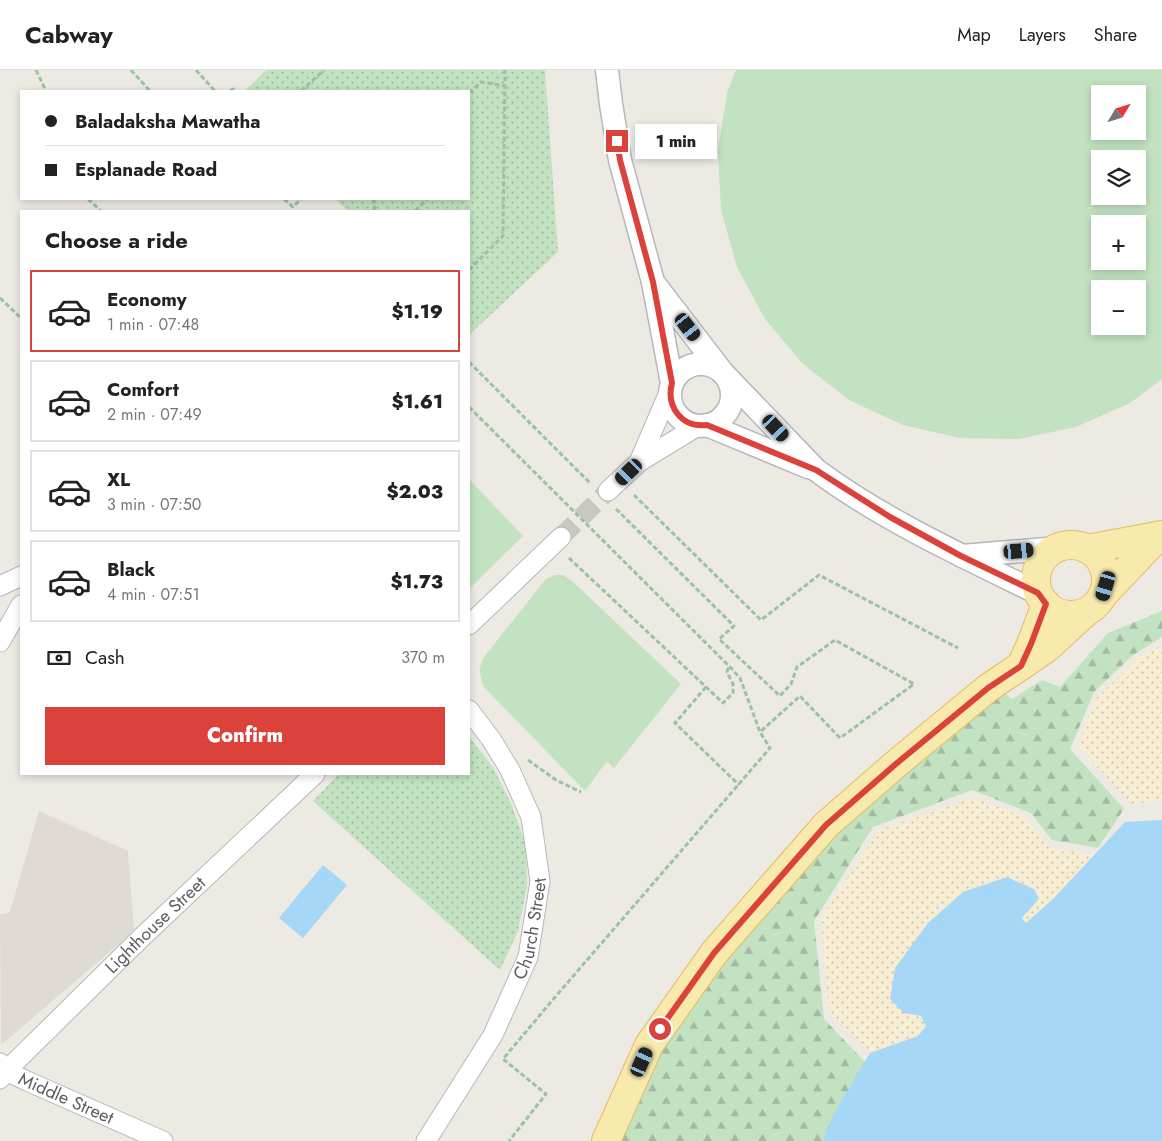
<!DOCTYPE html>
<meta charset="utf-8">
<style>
body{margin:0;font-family:Jost,sans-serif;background:#f6f6f6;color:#222;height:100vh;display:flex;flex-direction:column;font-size:19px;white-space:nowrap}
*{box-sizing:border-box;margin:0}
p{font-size:16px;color:#767676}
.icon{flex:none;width:28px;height:28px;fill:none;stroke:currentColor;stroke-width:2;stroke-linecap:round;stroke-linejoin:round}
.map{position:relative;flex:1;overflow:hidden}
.panel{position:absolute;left:20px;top:140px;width:450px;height:565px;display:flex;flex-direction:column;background:#fff;border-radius:0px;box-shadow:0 2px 8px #0003}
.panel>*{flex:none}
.guide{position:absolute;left:20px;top:20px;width:450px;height:110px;border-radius:0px;box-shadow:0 2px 8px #0003;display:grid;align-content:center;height:110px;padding:0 25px;background:#fff}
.needle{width:32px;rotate:52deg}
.controls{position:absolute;left:1091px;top:15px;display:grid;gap:10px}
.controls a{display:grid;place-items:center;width:55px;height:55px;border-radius:0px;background:#fff;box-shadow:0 2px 8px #0003;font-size:25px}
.end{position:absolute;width:22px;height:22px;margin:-11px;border:6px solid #da423b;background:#fff;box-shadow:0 0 0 2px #fff}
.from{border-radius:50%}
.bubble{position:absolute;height:35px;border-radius:0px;background:#fff;box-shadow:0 2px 8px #0003;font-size:16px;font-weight:800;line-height:35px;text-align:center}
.car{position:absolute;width:15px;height:30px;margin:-15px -8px;border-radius:6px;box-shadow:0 0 4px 1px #0007;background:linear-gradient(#222 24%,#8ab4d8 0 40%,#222 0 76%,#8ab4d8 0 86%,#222 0)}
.guide b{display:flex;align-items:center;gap:18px;height:48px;font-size:19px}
.guide b+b{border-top:1px solid #e0e0e0}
.guide i{width:12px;height:12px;background:#222}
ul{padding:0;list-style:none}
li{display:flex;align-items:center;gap:15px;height:82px;margin:0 10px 8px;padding:0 15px;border:2px solid #e0e0e0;border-radius:0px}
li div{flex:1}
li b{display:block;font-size:19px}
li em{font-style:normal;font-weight:800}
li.on{border-color:#da423b}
li>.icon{width:45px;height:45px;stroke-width:1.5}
h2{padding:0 25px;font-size:22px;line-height:60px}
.pay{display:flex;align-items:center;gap:12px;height:55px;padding:0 25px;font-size:19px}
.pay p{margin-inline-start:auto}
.primary-button{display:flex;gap:10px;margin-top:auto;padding:10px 25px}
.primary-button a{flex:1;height:58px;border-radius:0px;background:#da423b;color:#fff;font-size:20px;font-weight:800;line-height:58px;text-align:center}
header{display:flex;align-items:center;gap:30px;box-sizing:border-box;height:70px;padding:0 25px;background:#fff;border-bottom:1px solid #e0e0e0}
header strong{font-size:24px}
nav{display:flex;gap:28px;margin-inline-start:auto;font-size:18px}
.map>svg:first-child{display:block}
</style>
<header>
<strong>Cabway</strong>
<nav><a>Map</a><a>Layers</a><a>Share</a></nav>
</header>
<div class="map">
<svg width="1162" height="1071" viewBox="0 0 1162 1071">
<defs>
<pattern id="grass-dots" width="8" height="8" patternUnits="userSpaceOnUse" patternTransform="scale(1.25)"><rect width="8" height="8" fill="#c2e2c1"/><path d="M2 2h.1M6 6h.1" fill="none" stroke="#a1baa0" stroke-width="1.8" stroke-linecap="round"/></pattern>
<pattern id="forest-firs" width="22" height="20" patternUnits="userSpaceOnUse" patternTransform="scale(1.25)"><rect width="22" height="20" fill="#c2e2c1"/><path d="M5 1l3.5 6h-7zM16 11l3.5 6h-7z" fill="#a1baa0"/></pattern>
<pattern id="sand-dots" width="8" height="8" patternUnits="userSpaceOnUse" patternTransform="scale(1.25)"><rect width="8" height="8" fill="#f7edd3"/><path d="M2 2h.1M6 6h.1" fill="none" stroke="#cbc3af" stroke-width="1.8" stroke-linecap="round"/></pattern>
</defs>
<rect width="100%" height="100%" fill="#eceae2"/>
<polygon fill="#dfdbd4" points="39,741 128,781 134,861 1,975 0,845 10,842"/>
<g fill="url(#grass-dots)">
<polygon points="266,0 545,0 558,182 470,264 469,263 469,141 348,141 335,129 469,129 469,21 245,21"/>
<polygon points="469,667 493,697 512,736 526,776 527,817 518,861 500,900 313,731 339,704 469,704"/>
</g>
<polygon fill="url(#forest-firs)" points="1162,541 1162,567 1133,585 1094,622 1070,679 1124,739 1098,778 1052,770 1031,743 972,720 873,757 814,851 824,949 866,993 825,1071 592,1071 649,968 782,810 1001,620 1012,629 1042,610 1060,617 1108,563"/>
<g fill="url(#sand-dots)">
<polygon points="1162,575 1162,729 1132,735 1078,676 1095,629 1140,587"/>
<polygon points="973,728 1026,747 1050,778 1094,785 1053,829 1026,854 1022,849 904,943 921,946 926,956 918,966 870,983 829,943 821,848 879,760"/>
</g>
<g fill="#c2e2c1" fill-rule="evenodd">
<path d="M736 0H1162V309L1130 333 1076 357 1019 369 960 368 903 355 849 330 803 294 765 249 737 197 721 140 718 81 727 23ZM1100 24H1138V61H1100ZM1100 89H1138V126H1100ZM1100 154H1138V191H1100ZM1100 219H1138V256H1100Z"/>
<polygon points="469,409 523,466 469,519"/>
<path d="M555 505H563L572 511 681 614 614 698 607 691 585 721 484 617C478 601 478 596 488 582L546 509Z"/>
</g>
<g fill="#a7d7f7">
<polygon points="1162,750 1162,1071 823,1071 833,1045 870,983 918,966 926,956 921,946 904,943 890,929 895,898 928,853 963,822 1007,807 1034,819 1039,829 1022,848 1026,853 1053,829 1125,752"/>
<polygon points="323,795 347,815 303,868 279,848"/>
</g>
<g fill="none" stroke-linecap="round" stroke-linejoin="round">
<polyline stroke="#c8c7c2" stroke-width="19" stroke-dasharray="19 9" stroke-linecap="butt" points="561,467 608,421"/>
<g stroke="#b5b8bc" stroke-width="21">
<g id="minor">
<polyline points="639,392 670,320"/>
<polyline points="608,421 639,392 698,356"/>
<polyline points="0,516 21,506"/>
<polyline points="469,555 561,467"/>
<polyline points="0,572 21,535"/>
<path id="s1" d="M0 993 6 1001 27 1011 163 1071"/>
<path id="s2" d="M0 1009 6 1001 142 867 315 704"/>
<path id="s3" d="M426 1071 493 965 528 887 540 811 531 747 510 700 491 669 469 640"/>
</g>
</g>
<g stroke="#b5b8bc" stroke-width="25">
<g id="tertiary">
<polyline points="607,0 611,34 620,90 653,212 672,313"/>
<path d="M653 212 722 302 816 400C882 449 964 487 1038 523"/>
<circle cx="701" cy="325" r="31"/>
<polyline points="707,355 808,397"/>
<polyline points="962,486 1058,478"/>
</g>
</g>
<g stroke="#e5bc63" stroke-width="30">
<g id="primary">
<circle cx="1071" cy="510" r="35"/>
<polyline points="1087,479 1162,465"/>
<polyline points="1102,526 1158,467"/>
<polyline points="1021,596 1031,574 1046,534"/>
<polyline points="606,1071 649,975 714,883 826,755 897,693 988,618 1047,578 1086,542"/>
</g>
</g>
<g stroke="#9bc2a4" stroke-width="3" stroke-dasharray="5 2.5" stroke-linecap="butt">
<polyline points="36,0 46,21"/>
<polyline points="131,0 150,21"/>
<polyline points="196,0 215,21"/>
<polyline points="230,21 233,19 237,21"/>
<polyline points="301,21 324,0"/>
<polyline points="469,23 481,12 505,16"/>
<polyline points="88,129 101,141"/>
<polyline points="284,129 293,137 301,129"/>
<polyline points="373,129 375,132 374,141"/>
<polyline points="415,141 427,129"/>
<polyline points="469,200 503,166 505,0"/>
<polyline points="0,228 21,248"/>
<polyline points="469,292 590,413"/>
<polyline points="469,337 729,596 740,608 760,662 770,678 556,926 503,989 546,1024 509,1071"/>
<polyline points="634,425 761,550 819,505 958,578"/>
<polyline points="616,439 734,556 719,569 780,626 791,614 797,597 835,570 914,614 840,668 800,626 760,662"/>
<polyline points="569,488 723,633 733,623 733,614 727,602 729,596"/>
<polyline points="706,617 675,653 739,715"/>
<polyline points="528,690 556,710 581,722"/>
</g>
<use href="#minor" stroke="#fff" stroke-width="19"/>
<use href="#tertiary" stroke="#fff" stroke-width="22"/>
<use href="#primary" stroke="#f8e9ac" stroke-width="28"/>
</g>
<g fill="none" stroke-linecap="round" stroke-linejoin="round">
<path stroke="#da423b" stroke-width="6" d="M617 71 620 90 653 212 672 313C666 336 681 358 707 355L816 400 890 447 961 486 1038 523 1046 534 1031 574 1021 596 988 618 897 693 826 755 714 883 660 959"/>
</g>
<g text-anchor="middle" stroke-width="5" stroke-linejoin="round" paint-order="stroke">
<g font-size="18" fill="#5b5e62" stroke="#fff">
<text dy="6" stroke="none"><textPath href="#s2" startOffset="219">Lighthouse Street</textPath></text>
<text dy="6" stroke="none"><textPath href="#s3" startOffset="239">Church Street</textPath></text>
<text dy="6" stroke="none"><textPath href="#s1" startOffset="76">Middle Street</textPath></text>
</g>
</g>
</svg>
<div class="controls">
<a><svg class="needle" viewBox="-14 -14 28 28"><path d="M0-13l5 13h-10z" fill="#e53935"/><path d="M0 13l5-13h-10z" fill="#767676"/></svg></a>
<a><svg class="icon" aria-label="layers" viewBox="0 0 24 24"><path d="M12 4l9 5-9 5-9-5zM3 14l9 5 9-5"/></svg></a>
<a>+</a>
<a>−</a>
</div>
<i class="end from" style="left:660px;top:959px"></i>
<i class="end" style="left:617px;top:71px"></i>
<div class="bubble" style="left:635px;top:54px;width:82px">1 min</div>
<i class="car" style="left:688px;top:257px;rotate:142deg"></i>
<i class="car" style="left:776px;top:358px;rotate:137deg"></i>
<i class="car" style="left:629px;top:402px;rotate:226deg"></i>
<i class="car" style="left:1019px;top:481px;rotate:85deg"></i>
<i class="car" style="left:1106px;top:516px;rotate:197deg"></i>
<i class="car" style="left:642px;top:992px;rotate:24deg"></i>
<div class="guide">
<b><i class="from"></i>Baladaksha Mawatha</b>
<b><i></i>Esplanade Road</b>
</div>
<section class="panel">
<h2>Choose a ride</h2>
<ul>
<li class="on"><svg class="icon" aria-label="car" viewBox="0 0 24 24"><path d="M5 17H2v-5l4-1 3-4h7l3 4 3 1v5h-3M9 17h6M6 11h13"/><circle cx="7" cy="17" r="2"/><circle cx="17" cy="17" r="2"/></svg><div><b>Economy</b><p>1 min · 07:48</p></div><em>$1.19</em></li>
<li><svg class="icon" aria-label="car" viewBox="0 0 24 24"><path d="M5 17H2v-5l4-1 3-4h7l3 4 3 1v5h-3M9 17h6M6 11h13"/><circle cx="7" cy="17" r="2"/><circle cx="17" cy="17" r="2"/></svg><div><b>Comfort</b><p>2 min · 07:49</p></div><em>$1.61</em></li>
<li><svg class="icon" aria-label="car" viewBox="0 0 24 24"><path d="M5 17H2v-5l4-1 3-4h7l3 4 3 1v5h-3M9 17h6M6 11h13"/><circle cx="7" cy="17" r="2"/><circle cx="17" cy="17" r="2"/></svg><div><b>XL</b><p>3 min · 07:50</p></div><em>$2.03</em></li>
<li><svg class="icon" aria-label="car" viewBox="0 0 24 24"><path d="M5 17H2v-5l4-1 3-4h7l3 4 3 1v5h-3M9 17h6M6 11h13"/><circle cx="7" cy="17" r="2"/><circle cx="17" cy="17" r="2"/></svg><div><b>Black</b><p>4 min · 07:51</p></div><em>$1.73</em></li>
</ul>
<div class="pay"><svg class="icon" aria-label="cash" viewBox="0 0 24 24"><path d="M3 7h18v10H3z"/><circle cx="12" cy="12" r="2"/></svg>Cash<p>370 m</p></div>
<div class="primary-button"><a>Confirm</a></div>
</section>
</div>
